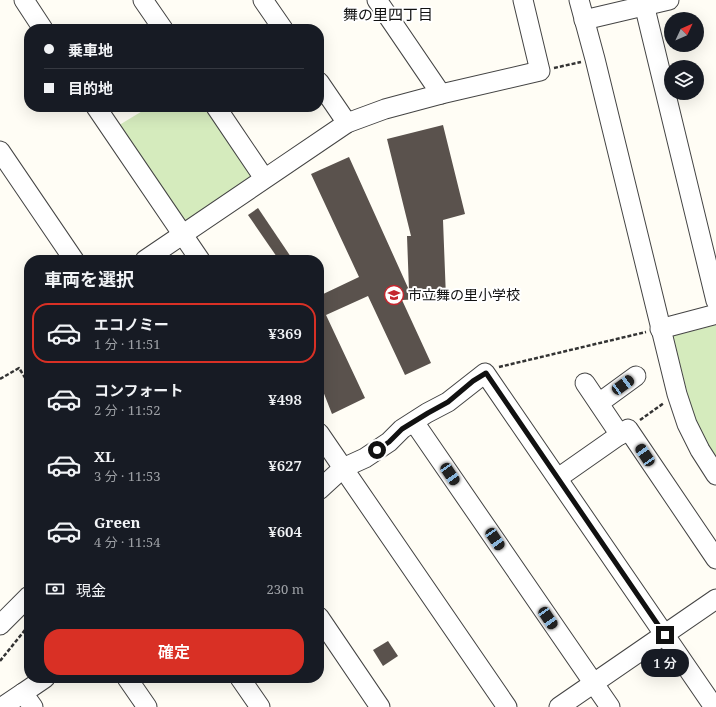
<!DOCTYPE html>
<html lang="ja">
<meta charset="utf-8">
<style>
body{margin:0;font-family:"Noto Serif","Noto Sans JP",serif;background:#20242c;color:#f1f3f6;height:100vh;display:flex;flex-direction:column;font-size:15px;white-space:nowrap}
*{box-sizing:border-box;margin:0}
p{font-size:13px;color:#9ea1a6}
.icon{flex:none;width:22px;height:22px;fill:none;stroke:currentColor;stroke-width:2;stroke-linecap:round;stroke-linejoin:round}
.map{position:relative;flex:1;overflow:hidden}
.sheet{position:absolute;left:24px;top:255px;width:300px;height:428px;display:flex;flex-direction:column;background:#171b24;border-radius:16px;box-shadow:0 4px 16px #0002}
.sheet>*{flex:none}
.guide{position:absolute;left:24px;top:24px;width:300px;height:88px;border-radius:16px;box-shadow:0 4px 16px #0002;display:grid;align-content:center;height:88px;padding:0 20px;background:#171b24}
.needle{width:26px;rotate:46deg}
.controls{position:absolute;left:664px;top:12px;display:grid;gap:8px}
.controls a{display:grid;place-items:center;width:40px;height:40px;border-radius:50%;background:#171b24;box-shadow:0 4px 16px #0002;font-size:20px}
.end{position:absolute;width:18px;height:18px;margin:-9px;border:5px solid #111;background:#fff;box-shadow:0 0 0 2px #fff}
.from{border-radius:50%}
.bubble{position:absolute;height:28px;border-radius:14px;background:#171b24;box-shadow:0 4px 16px #0002;font-size:13px;font-weight:600;line-height:28px;text-align:center}
.car{position:absolute;width:12px;height:24px;margin:-12px -6px;border-radius:5px;box-shadow:0 0 3px 1px #0007;background:linear-gradient(#222 24%,#8ab4d8 0 40%,#222 0 76%,#8ab4d8 0 86%,#222 0)}
.guide b{display:flex;align-items:center;gap:14px;height:38px;font-size:15px}
.guide b+b{border-top:1px solid #363941}
.guide i{width:10px;height:10px;background:#f1f3f6}
ul{padding:0;list-style:none}
li{display:flex;align-items:center;gap:12px;height:60px;margin:0 8px 6px;padding:0 12px;border:2px solid transparent;border-radius:16px}
li div{flex:1}
li b{display:block;font-size:15px}
li em{font-style:normal;font-weight:600}
li.active{border-color:#d93025}
li>.icon{width:36px;height:36px;stroke-width:1.5}
h2{padding:0 20px;font-size:18px;line-height:48px}
.pay{display:flex;align-items:center;gap:10px;height:44px;padding:0 20px;font-size:15px}
.pay p{margin-inline-start:auto}
.button{display:flex;gap:8px;margin-top:auto;padding:8px 20px}
.button a{flex:1;height:46px;border-radius:16px;background:#d93025;color:#fff;font-size:16px;font-weight:600;line-height:46px;text-align:center}
.map>svg:first-child{display:block}
</style>
<div class="map">
<svg width="716" height="707" viewBox="0 0 716 707">
<rect width="100%" height="100%" fill="#fffdf5"/>
<g fill="#d5ebbd">
<polygon points="149,107 209,107 253,178 187,223 181,221 116,127"/>
<polygon points="716,325 716,460 694,419 673,336"/>
</g>
<g fill="#5a524d">
<polygon points="443,125 465,214 443,220 446,298 402,300 431,363 405,375 368,296 326,315 365,398 332,414 319,381 319,296 359,277 311,174 349,157 409,290 407,236 411,236 387,139"/>
<polygon points="258,208 293,260 279,260 248,215"/>
<polygon points="388,641 398,656 383,666 373,650"/>
</g>
<g fill="none" stroke-linecap="round" stroke-linejoin="round">
<g stroke="#444" stroke-width="21">
<g id="minor">
<polyline points="24,0 43,29"/>
<polyline points="143,0 163,29"/>
<polyline points="263,0 283,29"/>
<polyline points="377,0 441,94"/>
<polyline points="579,0 595,59 677,394 687,424 700,450 716,475"/>
<polyline points="643,0 716,301"/>
<polyline points="584,20 669,0"/>
<polyline points="319,82 347,123"/>
<polyline points="96,107 200,260"/>
<polyline points="216,107 264,178"/>
<polyline points="0,151 74,260"/>
<polyline points="145,260 347,123 385,109 441,94 540,71 523,0"/>
<polyline points="660,329 713,315 716,313"/>
<polyline points="585,383 620,435"/>
<polyline points="599,403 636,376"/>
<polyline points="414,422 610,707"/>
<polyline points="319,433 507,707"/>
<polyline points="558,478 628,429 716,559"/>
<polyline points="319,490 343,468 365,458 389,442 402,429 427,413 448,402 485,373 714,707"/>
<polyline points="319,617 380,707"/>
<polyline points="0,625 29,596"/>
<polyline points="127,678 147,707"/>
<polyline points="240,678 260,707"/>
<polyline points="2,707 23,693"/>
<polyline points="33,707 23,693 45,678"/>
<polyline points="559,707 716,599"/>
</g>
</g>
<g stroke="#333" stroke-width="2.5" stroke-dasharray="4 2" stroke-linecap="butt">
<polyline points="554,68 581,62"/>
<polyline points="499,367 646,332"/>
<polyline points="0,379 19,368 29,384"/>
<polyline points="640,420 664,403"/>
<polyline points="0,661 29,625"/>
</g>
<use href="#minor" stroke="#fff" stroke-width="19"/>
</g>
<g fill="none" stroke-linecap="round" stroke-linejoin="round">
<polyline stroke="#111" stroke-width="5" points="377,450 389,442 402,429 428,413 448,402 473,381 486,373 665,635"/>
</g>
<defs>
<g id="school-ring" transform="scale(1)"><circle r="9.5" fill="#fff" stroke="#c4262e" stroke-width="1.5"/><path d="M0-5L7-2L0 1L-7-2ZM-4 1L0 2.5L4 1V4Q0 6-4 4Z" fill="#c4262e"/></g>
</defs>
<g fill-rule="evenodd">
<use href="#school-ring" x="394" y="295"/>
</g>
<g text-anchor="middle" stroke-width="4" stroke-linejoin="round" paint-order="stroke">
<g font-size="14" fill="#111" stroke="#fff" text-anchor="start">
<text x="408" y="300">市立舞の里小学校</text>
</g>
<g font-size="15" fill="#111" stroke="#fff">
<text x="388" y="20">舞の里四丁目</text>
</g>
</g>
</svg>
<div class="controls">
<a><svg class="needle" viewBox="-14 -14 28 28"><path d="M0-13l5 13h-10z" fill="#e53935"/><path d="M0 13l5-13h-10z" fill="#9ea1a6"/></svg></a>
<a><svg class="icon" aria-label="layers" viewBox="0 0 24 24"><path d="M12 4l9 5-9 5-9-5zM3 14l9 5 9-5"/></svg></a>
</div>
<i class="end from" style="left:377px;top:450px"></i>
<i class="end" style="left:665px;top:635px"></i>
<div class="bubble" style="left:641px;top:649px;width:48px">1 分</div>
<i class="car" style="left:623px;top:385px;rotate:54deg"></i>
<i class="car" style="left:645px;top:455px;rotate:326deg"></i>
<i class="car" style="left:450px;top:474px;rotate:146deg"></i>
<i class="car" style="left:495px;top:539px;rotate:146deg"></i>
<i class="car" style="left:548px;top:618px;rotate:146deg"></i>
<div class="guide">
<b><i class="from"></i>乗車地</b>
<b><i></i>目的地</b>
</div>
<section class="sheet">
<h2>車両を選択</h2>
<ul>
<li class="active"><svg class="icon" aria-label="car" viewBox="0 0 24 24"><path d="M5 17H2v-5l4-1 3-4h7l3 4 3 1v5h-3M9 17h6M6 11h13"/><circle cx="7" cy="17" r="2"/><circle cx="17" cy="17" r="2"/></svg><div><b>エコノミー</b><p>1 分 · 11:51</p></div><em>¥369</em></li>
<li><svg class="icon" aria-label="car" viewBox="0 0 24 24"><path d="M5 17H2v-5l4-1 3-4h7l3 4 3 1v5h-3M9 17h6M6 11h13"/><circle cx="7" cy="17" r="2"/><circle cx="17" cy="17" r="2"/></svg><div><b>コンフォート</b><p>2 分 · 11:52</p></div><em>¥498</em></li>
<li><svg class="icon" aria-label="car" viewBox="0 0 24 24"><path d="M5 17H2v-5l4-1 3-4h7l3 4 3 1v5h-3M9 17h6M6 11h13"/><circle cx="7" cy="17" r="2"/><circle cx="17" cy="17" r="2"/></svg><div><b>XL</b><p>3 分 · 11:53</p></div><em>¥627</em></li>
<li><svg class="icon" aria-label="car" viewBox="0 0 24 24"><path d="M5 17H2v-5l4-1 3-4h7l3 4 3 1v5h-3M9 17h6M6 11h13"/><circle cx="7" cy="17" r="2"/><circle cx="17" cy="17" r="2"/></svg><div><b>Green</b><p>4 分 · 11:54</p></div><em>¥604</em></li>
</ul>
<div class="pay"><svg class="icon" aria-label="cash" viewBox="0 0 24 24"><path d="M3 7h18v10H3z"/><circle cx="12" cy="12" r="2"/></svg>現金<p>230 m</p></div>
<div class="button"><a>確定</a></div>
</section>
</div>
